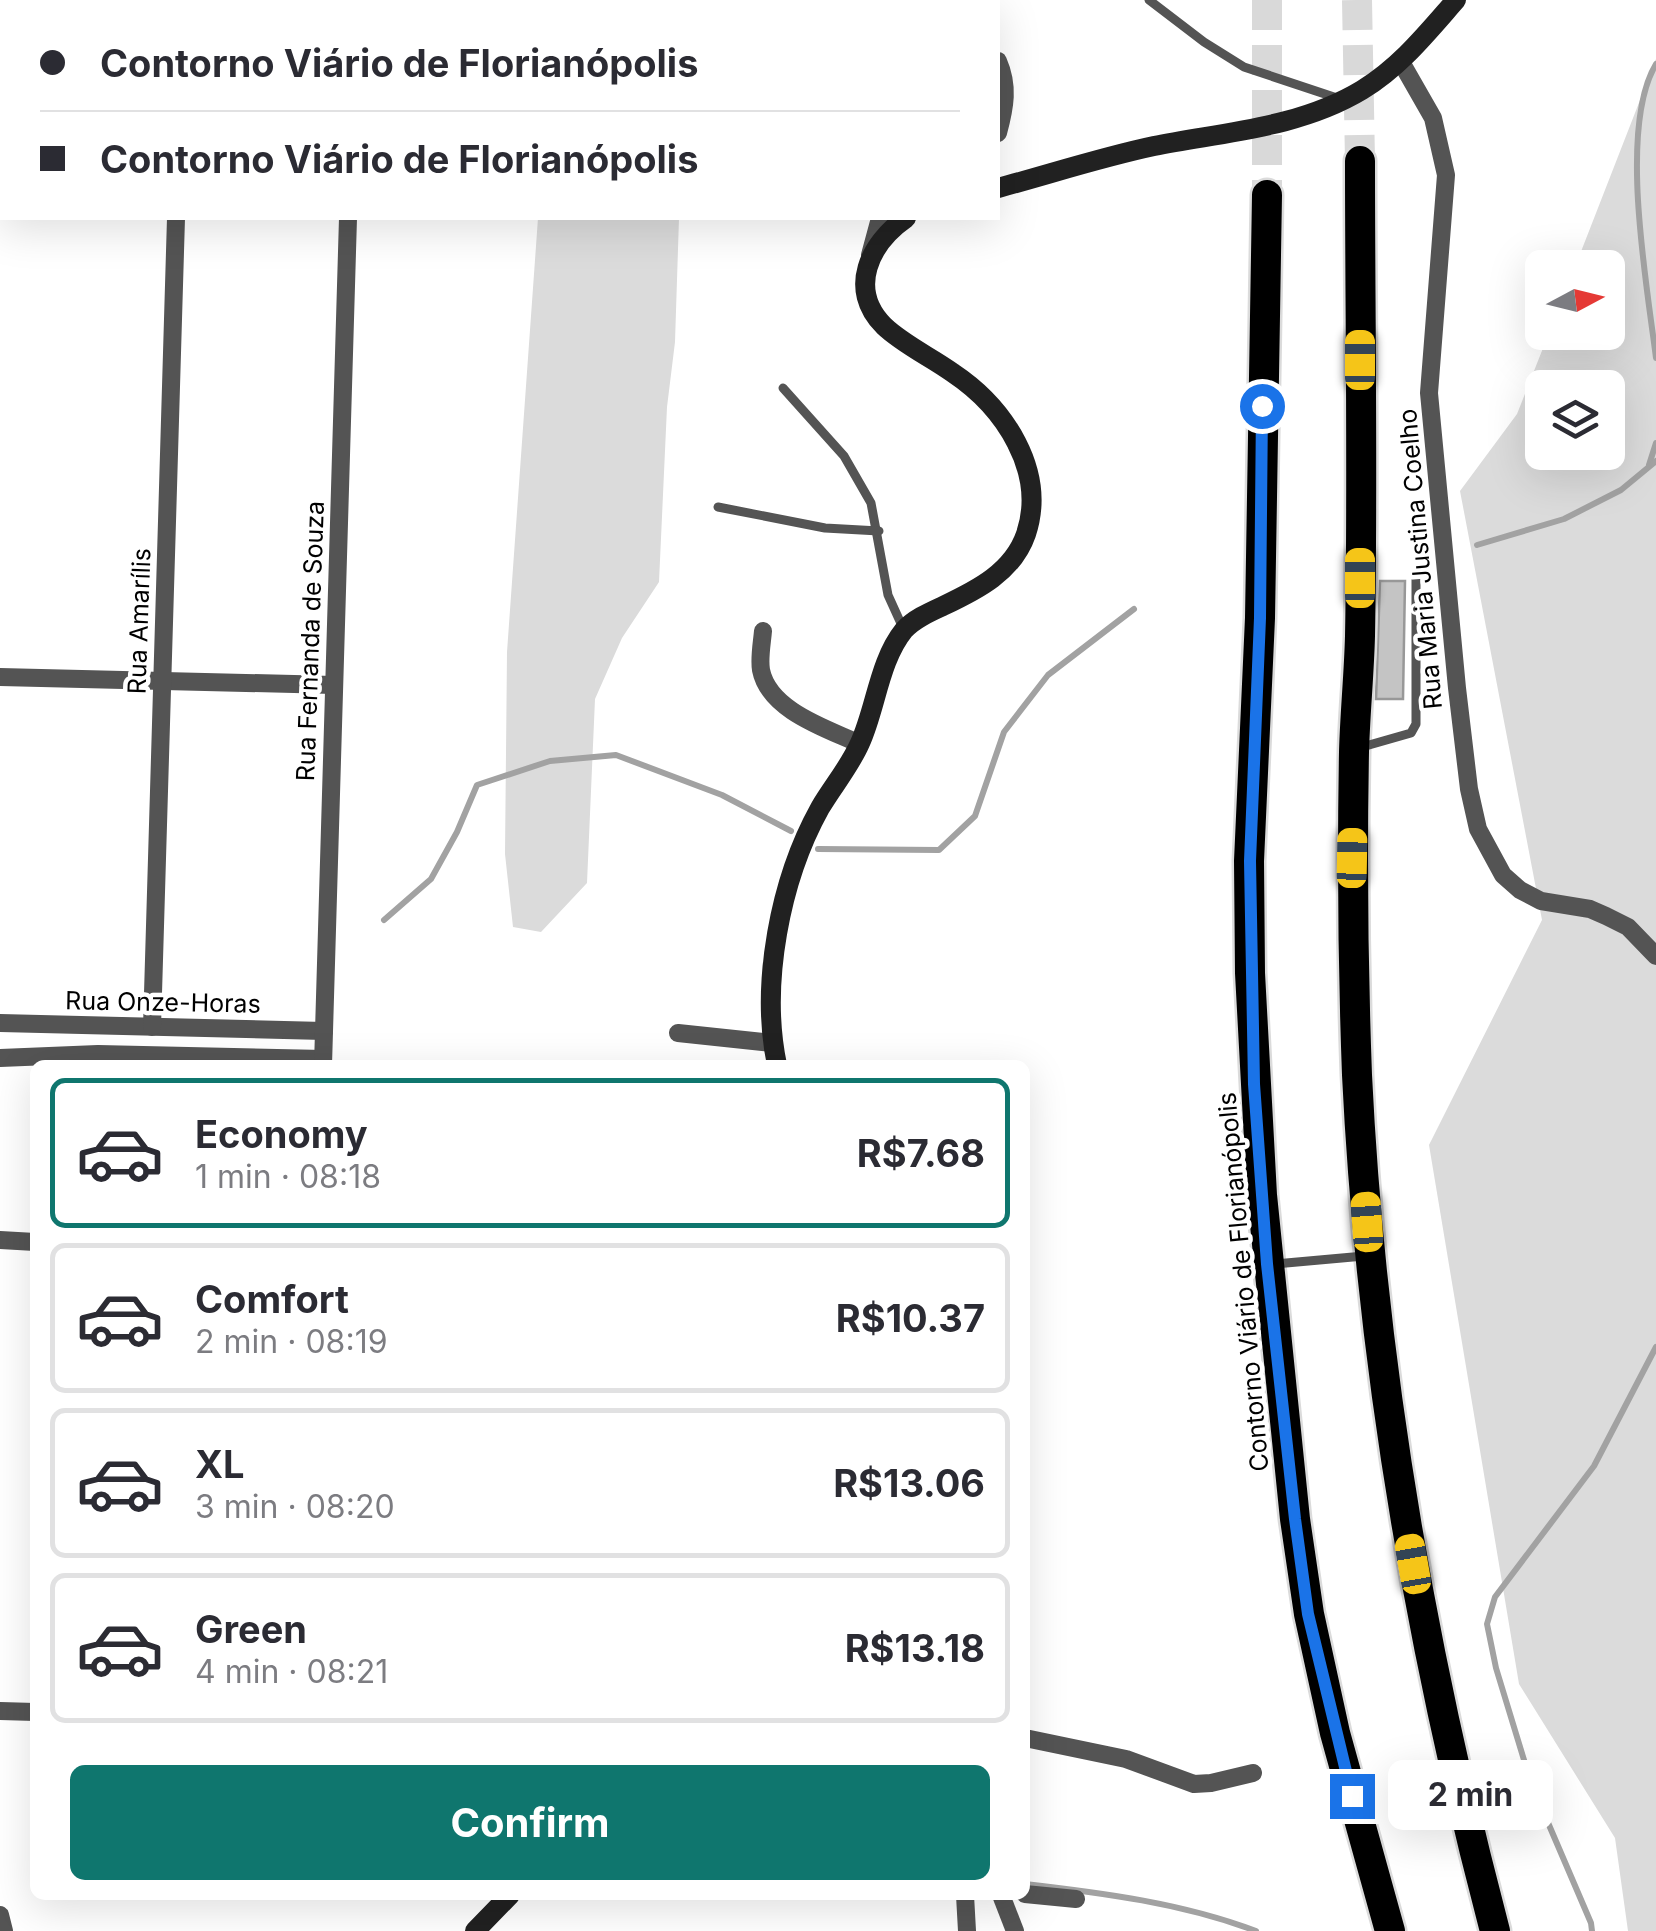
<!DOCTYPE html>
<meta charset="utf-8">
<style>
body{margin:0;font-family:Inter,sans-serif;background:#f2f2f3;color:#2b2b33;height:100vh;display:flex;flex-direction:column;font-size:38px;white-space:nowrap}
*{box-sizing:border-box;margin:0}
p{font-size:32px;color:#7c7c81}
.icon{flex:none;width:55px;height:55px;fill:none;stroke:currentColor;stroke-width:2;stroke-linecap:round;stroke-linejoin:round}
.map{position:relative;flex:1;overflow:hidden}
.side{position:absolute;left:30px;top:1060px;width:1000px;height:840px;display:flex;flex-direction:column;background:#fff;border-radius:15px;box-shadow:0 10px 40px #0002}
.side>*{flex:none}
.guide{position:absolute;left:0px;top:0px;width:1000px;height:220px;box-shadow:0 10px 40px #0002;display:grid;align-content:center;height:220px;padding:0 40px;background:#fff}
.needle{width:65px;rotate:83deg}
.controls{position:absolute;left:1525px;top:250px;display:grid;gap:20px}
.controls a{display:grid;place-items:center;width:100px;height:100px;border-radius:15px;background:#fff;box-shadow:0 10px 40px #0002;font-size:50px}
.end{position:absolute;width:45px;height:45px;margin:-22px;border:12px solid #1a73e8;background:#fff;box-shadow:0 0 0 5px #fff}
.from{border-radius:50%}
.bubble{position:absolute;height:70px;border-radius:15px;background:#fff;box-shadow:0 10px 40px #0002;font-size:32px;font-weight:700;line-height:70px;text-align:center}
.car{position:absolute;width:30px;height:60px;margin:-30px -15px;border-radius:12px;box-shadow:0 0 8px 2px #0007;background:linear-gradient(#f5c518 24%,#345 0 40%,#f5c518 0 76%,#345 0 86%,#f5c518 0)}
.guide b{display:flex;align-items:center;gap:35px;height:95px;font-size:38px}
.guide b+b{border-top:2px solid #e1e1e2}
.guide i{width:25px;height:25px;background:#2b2b33}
ul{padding:18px 0 0;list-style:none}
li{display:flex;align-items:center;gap:30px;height:150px;margin:0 20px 15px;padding:0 20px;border:5px solid #e1e1e2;border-radius:15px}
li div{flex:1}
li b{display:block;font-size:38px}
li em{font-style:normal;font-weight:700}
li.active{border-color:#0f766e}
li>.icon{width:90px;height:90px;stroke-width:1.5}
.cta{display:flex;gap:20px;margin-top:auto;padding:20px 40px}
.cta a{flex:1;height:115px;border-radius:15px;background:#0f766e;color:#fff;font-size:40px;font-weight:700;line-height:115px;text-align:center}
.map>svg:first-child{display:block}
</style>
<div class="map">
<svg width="1656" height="1931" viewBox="0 0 1656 1931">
<rect width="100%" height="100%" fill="#fff"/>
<g fill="#dbdbdb" fill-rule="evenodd">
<path d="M1656 59V1931H1628L1615 1838 1519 1684 1429 1145 1542 920 1460 491 1517 414 1549 333 1608 332V268L1575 267ZM1542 388H1608V452H1542Z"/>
<polygon points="538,218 679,218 675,342 667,407 659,582 622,638 595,699 587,883 541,932 513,927 505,854 507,652"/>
</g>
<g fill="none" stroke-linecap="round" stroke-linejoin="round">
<g stroke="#a2a2a2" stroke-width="6">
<path d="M1656 64C1618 127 1647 285 1656 358"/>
<polyline points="1649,465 1656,443"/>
<polyline points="1477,545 1564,519 1621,490 1656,461"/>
<polyline points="818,849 939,850 975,816 1004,732 1048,675 1134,609"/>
<polyline points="384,920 431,879 457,832 477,785 550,761 616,755 722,795 791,831"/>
<path d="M1025 1884C1103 1893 1182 1903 1256 1931"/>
<polyline points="1592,1931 1591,1923 1531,1783 1496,1668 1487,1624 1495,1597 1594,1466 1656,1347"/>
</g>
</g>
<polygon fill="#c4c4c4" stroke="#989898" stroke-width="2.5" points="1380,581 1405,581 1403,699 1376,699"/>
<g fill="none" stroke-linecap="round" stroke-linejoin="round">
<g stroke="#d9d9d9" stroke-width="30" stroke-dasharray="30 15" stroke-linecap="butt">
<polyline points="1267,0 1267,195"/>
<polyline points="1357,0 1360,161"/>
</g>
<g stroke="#dbdbdb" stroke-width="35">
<g id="highway">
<path d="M1360 161C1360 319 1363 478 1360 636 1359 675 1355 714 1354 752 1352 860 1353 967 1357 1075 1371 1364 1421 1651 1495 1931"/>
<polyline points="1267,195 1260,618 1249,861 1250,973 1262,1195 1295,1519 1309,1614 1335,1733 1390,1931"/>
</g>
</g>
<g stroke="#545454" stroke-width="9">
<polyline points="1149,0 1204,42 1244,67 1340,99"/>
<polyline points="783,388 844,456 871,503 888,595 903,628"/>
<polyline points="718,507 825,528 879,531"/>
<polyline points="1362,747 1411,733 1416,724 1416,572"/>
<polyline points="1275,1264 1364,1256"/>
</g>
<g stroke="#545454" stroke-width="18">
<polyline points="963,0 964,2"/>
<polyline points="3,2 3,0"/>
<polyline points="183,2 183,0"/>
<polyline points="354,2 354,0"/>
<polyline points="794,2 795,0"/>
<path d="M998 61C1009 86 1005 107 998 133"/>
<polyline points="1401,62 1433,118 1446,175 1429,393 1457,688 1469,789 1478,829 1503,875 1520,890 1541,901 1590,909 1606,916 1628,927 1656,956"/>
<polyline points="0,111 2,26"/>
<polyline points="870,255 880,218"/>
<path d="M763 631C762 643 759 658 761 670 769 711 828 729 860 744"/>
<polyline points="0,677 334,685"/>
<polyline points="0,1023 324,1031"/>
<polyline points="152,1027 176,218"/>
<polyline points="678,1033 772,1043"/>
<polyline points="0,1058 98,1054 323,1059"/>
<polyline points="323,1065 348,218"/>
<polyline points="0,1240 35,1242"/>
<polyline points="0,1711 35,1712"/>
<polyline points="1025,1738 1126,1759 1194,1784 1211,1783 1253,1773"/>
<polyline points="1025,1894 1076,1899"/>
<polyline points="965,1895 967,1931"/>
<polyline points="1001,1895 1015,1931"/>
<polyline points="0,1915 4,1931"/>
</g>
<g stroke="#212121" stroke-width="20">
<path d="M998 188C1050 174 1102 157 1154 146 1224 132 1299 128 1362 90 1400 67 1427 33 1456 0"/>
<path d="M777 1065C760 984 780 880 820 808 833 786 850 766 860 743 876 708 879 661 904 630 914 619 930 612 943 606 977 590 1013 572 1026 534 1047 471 1004 407 953 373 931 357 904 345 884 326 847 289 870 243 906 218"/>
<polyline points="475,1931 510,1895"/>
</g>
<use href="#highway" stroke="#000" stroke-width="30"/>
</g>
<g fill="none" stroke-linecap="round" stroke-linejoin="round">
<polyline stroke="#1a73e8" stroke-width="12" points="1262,406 1260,618 1250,861 1254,1084 1267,1264 1295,1519 1308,1614 1352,1796"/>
</g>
<g text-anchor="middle" stroke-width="9" stroke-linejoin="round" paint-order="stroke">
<g font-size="25" fill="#000" stroke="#fff">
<text transform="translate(1420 559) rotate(-95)" y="9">Rua Maria Justina Coelho</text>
<text transform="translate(139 621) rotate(-88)" y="9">Rua Amarílis</text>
<text transform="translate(310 641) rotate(-88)" y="9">Rua Fernanda de Souza</text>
<text transform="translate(163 1002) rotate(1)" y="9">Rua Onze-Horas</text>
<text transform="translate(1243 1282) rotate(-95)" y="9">Contorno Viário de Florianópolis</text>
</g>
</g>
</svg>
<div class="controls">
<a><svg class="needle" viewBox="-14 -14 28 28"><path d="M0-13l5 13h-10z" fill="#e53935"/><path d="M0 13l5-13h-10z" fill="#7c7c81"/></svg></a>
<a><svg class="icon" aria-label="layers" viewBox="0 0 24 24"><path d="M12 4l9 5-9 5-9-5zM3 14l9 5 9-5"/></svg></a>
</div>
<i class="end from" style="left:1262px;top:406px"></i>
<i class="end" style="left:1352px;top:1796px"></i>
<div class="bubble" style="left:1388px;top:1760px;width:165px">2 min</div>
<i class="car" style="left:1360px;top:360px;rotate:0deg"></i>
<i class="car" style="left:1360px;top:578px;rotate:0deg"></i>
<i class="car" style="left:1352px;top:858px;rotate:1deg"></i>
<i class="car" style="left:1367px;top:1222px;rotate:356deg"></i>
<i class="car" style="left:1413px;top:1564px;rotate:350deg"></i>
<div class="guide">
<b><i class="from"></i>Contorno Viário de Florianópolis</b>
<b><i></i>Contorno Viário de Florianópolis</b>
</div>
<section class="side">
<ul>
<li class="active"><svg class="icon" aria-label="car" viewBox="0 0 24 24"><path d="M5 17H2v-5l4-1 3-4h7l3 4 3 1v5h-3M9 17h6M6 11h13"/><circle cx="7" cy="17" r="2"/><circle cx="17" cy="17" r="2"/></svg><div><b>Economy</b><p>1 min · 08:18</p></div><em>R$7.68</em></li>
<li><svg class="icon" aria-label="car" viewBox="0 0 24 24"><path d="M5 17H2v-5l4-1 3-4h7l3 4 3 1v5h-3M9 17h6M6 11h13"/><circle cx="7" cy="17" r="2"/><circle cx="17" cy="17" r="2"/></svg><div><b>Comfort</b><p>2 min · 08:19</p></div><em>R$10.37</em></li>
<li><svg class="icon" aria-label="car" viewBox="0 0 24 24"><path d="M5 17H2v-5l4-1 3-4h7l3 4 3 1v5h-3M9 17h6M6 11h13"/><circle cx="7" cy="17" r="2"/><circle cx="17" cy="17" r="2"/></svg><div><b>XL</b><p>3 min · 08:20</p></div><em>R$13.06</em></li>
<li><svg class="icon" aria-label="car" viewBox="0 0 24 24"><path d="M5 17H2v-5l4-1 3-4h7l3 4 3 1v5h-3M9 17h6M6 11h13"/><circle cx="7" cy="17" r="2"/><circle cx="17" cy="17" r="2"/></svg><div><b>Green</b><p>4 min · 08:21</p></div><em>R$13.18</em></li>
</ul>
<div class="cta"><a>Confirm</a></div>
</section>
</div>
